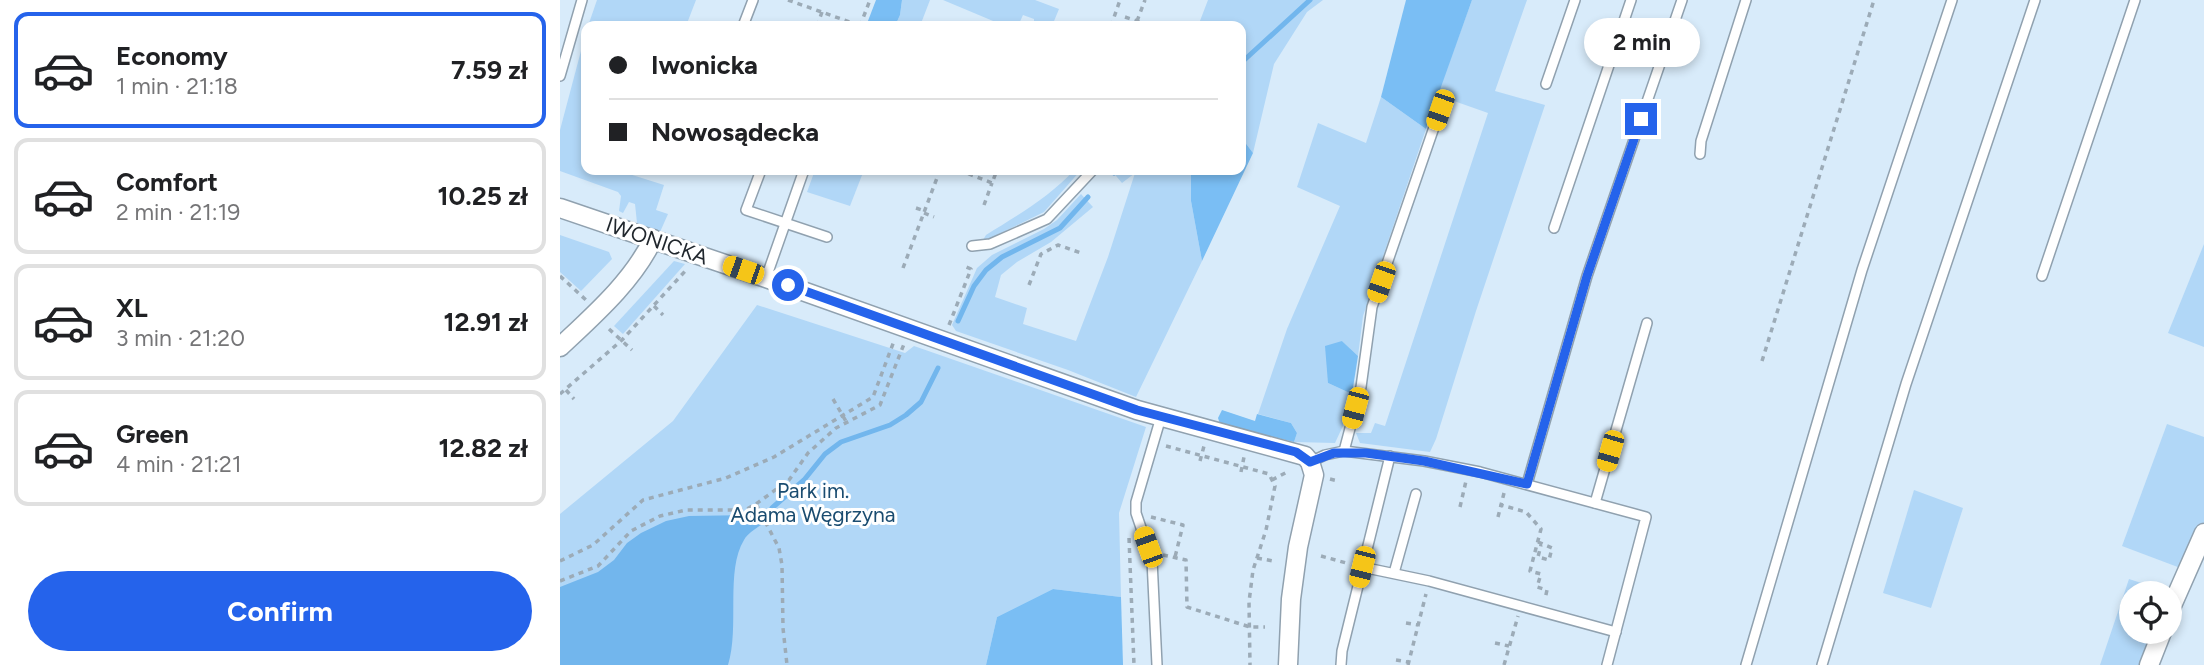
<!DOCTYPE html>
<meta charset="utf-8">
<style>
body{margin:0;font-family:Figtree,sans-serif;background:#f6f6f6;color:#202124;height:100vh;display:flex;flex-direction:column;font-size:26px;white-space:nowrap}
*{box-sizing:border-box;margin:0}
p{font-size:23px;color:#757577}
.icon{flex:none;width:38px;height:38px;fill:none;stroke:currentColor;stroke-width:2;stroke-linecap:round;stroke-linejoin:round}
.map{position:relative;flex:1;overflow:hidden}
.panel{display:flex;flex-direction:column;background:#fff;width:560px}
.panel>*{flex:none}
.hud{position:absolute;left:21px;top:21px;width:665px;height:154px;border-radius:14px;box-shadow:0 4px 10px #0003;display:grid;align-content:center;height:154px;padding:0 28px;background:#fff}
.tools{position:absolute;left:1559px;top:581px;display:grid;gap:14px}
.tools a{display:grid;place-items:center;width:63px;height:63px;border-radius:50%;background:#fff;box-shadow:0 4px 10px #0003;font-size:35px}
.end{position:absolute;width:32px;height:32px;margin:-16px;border:9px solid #2563eb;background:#fff;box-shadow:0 0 0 4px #fff}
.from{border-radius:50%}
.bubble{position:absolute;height:49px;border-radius:24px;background:#fff;box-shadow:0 4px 10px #0003;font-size:23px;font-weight:700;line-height:49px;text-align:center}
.car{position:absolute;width:21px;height:42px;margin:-21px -10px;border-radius:9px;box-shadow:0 0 5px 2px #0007;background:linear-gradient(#f5c518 24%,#345 0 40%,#f5c518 0 76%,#345 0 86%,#f5c518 0)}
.hud b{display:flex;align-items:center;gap:24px;height:66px;font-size:26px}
.hud b+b{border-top:2px solid #e0e0e0}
.hud i{width:18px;height:18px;background:#202124}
ul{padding:12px 0 0;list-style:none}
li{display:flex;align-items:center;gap:21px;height:116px;margin:0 14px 10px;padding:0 14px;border:4px solid #e0e0e0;border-radius:14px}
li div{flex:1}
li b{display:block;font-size:26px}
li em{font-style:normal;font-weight:700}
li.selected{border-color:#2563eb}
li>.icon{width:63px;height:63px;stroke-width:1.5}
.action{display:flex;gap:14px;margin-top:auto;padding:14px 28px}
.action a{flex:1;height:80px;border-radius:42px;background:#2563eb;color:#fff;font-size:28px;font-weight:700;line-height:80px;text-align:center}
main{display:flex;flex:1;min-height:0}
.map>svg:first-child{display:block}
</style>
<main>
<section class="panel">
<ul>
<li class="selected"><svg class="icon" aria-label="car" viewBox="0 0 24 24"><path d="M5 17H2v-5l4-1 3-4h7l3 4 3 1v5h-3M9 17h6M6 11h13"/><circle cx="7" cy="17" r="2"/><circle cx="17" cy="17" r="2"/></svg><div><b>Economy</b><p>1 min · 21:18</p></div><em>7.59 zł</em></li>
<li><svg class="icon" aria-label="car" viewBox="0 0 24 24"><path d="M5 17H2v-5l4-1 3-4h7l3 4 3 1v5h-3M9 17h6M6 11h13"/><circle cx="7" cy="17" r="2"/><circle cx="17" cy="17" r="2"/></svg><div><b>Comfort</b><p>2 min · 21:19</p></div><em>10.25 zł</em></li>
<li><svg class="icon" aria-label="car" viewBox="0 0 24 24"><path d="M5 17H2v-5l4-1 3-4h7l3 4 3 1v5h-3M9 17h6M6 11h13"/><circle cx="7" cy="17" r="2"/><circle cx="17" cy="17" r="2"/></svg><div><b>XL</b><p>3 min · 21:20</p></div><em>12.91 zł</em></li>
<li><svg class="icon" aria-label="car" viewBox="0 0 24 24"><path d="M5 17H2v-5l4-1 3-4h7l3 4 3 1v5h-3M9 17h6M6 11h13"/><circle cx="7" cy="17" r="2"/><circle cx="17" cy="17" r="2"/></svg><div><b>Green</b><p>4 min · 21:21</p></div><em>12.82 zł</em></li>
</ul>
<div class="action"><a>Confirm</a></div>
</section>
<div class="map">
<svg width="1644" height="665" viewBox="0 0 1644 665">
<rect width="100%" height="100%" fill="#d8ebfa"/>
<g fill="#b1d7f7">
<polygon points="37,0 136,0 126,26 28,26"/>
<polygon points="342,0 370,0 360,26 335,26 340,15"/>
<polygon points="383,0 475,0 499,9 492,26 474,26 474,19 463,15 458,26 445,26"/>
<polygon points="648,0 763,0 747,12 714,64 693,153 681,137 681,26 638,26"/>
<polygon points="912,0 967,0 935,91 985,105 916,311 876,439 870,452 800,443 796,433 811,433 815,423 825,426 928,113 877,95"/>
<polygon points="26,32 26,170 67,170 66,173 104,185 96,210 108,214 100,232 77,223 75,204 69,202 63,213 59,211 61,196 58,192 0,171 0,130"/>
<polygon points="821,97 866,129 803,316 798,356 782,341 768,383 792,394 788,415 775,443 734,442 737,433 731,423 698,414 727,329 780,206 737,187 758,123 806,143"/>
<polygon points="255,170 304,170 290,206 247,192"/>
<path d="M514 170H521L484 212 427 240H423L426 235C456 216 490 197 514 170Z"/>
<polygon points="551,170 631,170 631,201 642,261 576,397 508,370 396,331 392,325 417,268 432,255 484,229 497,220 521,194 533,207 491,242 457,262 441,275 435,297 467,308 463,324 516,341 548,257 575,173 562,183"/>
<polygon points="0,235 49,252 52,259 21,291 0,272"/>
<polygon points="1644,244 1644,347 1608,333"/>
<polygon points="114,261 125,264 63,334 54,326"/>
<polygon points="197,305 345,353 354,346 586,427 559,513 561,597 493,589 437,617 426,665 0,665 0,514 113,421"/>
<polygon points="1607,424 1644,437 1644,522 1623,569 1562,546"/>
<polygon points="1354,490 1403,508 1371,608 1323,593"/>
<polygon points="1569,579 1612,593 1572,593 1572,632 1596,632 1581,665 1540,665"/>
</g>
<g fill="#7abef4">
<polygon points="316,0 342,0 340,15 335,26 306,26"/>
<polygon points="846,0 912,0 866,129 821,97"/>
<polygon points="681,137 693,153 642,261 631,201 631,170 681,170"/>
<polygon points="782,341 798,356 792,394 768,383 765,346"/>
<polygon points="662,410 695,421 697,414 731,423 737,433 734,442 660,424 658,418"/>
<polygon points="493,589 561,597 563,665 426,665 437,617"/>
</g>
<path fill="#72b6ed" d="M191 515 201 525C195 529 187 534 184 540 165 571 180 627 168 665H0V587L38 572 54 560 67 543 81 533 106 521 129 516Z"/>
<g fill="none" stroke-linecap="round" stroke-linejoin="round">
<g stroke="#72b6ed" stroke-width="5">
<polyline points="681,63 750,0"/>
<polyline points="554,173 558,170"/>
<polyline points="398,321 414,286 426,270 442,257 500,228 528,197"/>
<polyline points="212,508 244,480 265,454 281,442 330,425 346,415 361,402 378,368"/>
</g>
<g stroke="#90a1af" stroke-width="12">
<g id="service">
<polyline points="183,26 193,0"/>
<polyline points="0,76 22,0"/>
<polyline points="986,84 1015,0"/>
<polyline points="1140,154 1141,141 1186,0"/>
<polyline points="201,170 186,210 267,237"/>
<polyline points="994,228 1071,0"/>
<polyline points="412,246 430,244 487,219 533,170"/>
<polyline points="1482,276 1575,0"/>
<polyline points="206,278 244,170"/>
<polyline points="784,451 801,387 812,307 880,110"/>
<polyline points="750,462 765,455 784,451 864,461 920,472 1086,517 1047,665"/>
<polyline points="967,484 1027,276 1122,0"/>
<polyline points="1035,503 1087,323"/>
<polyline points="802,567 869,581 1056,632"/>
<polyline points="834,573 856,494"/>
<polyline points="597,665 592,560 576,513 576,502 601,417"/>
<polyline points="781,665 782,651 830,456"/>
<polyline points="1186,665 1302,270 1392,0"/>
<polyline points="1262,665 1346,384 1475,0"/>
</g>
</g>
<g stroke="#90a1af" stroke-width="21">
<g id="minor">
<polyline points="0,208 206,278 577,410 745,456 750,462 754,475 738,547 731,599 728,665"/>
<path d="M0 347C34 315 73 281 93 239"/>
<polyline points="1610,610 1644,533"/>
<polyline points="1589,665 1602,632"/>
</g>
</g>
<g stroke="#9cabb7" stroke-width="3.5" stroke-dasharray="5 5" stroke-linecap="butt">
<polyline points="228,0 301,26"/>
<polyline points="565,17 592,26"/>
<polyline points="577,21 585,0"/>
<polyline points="257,26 262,12"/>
<polyline points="300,26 310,0"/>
<polyline points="551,26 560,0"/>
<polyline points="399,170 432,183 437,170"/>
<polyline points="424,205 432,183"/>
<polyline points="356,208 365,211"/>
<polyline points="364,213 374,217"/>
<polyline points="343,268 380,170"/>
<polyline points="0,276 26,300"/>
<polyline points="469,285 481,254 498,245 524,254"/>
<polyline points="94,306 103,315"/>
<polyline points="389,325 411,269 404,266"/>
<polyline points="49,329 72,350"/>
<polyline points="1202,361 1314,0"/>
<polyline points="6,390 14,399"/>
<polyline points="0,394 62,340 128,268"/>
<polyline points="273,399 287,423"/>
<polyline points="606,446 709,474 715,486 706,530 693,570 689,602 690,665"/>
<polyline points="640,461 644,446"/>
<polyline points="681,472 684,457"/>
<polyline points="770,479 778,481"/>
<polyline points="712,480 729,471"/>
<polyline points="944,493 941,505 966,512 981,529 970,571 981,574 977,587 987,590 985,599"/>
<polyline points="196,504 219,548 222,565 223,628 227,665"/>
<polyline points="900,507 906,481"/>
<polyline points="591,517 623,525 615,557"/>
<polyline points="938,517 941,505"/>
<polyline points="569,538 574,665"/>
<polyline points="978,542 992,548 989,560 978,557 981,545"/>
<polyline points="603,555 626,560 627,607 690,627 705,627"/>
<polyline points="761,556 790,564"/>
<polyline points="697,558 713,561"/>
<polyline points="0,561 33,545 83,500 166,478 214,457 313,397 334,341"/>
<polyline points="0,581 38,566 71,531 100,516 126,510 185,510 196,504 229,480 248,453 276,428 320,405 344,344"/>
<polyline points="846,623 858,625"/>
<polyline points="935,643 949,646"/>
<polyline points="836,660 848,662"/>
<polyline points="848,665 866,594"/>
<polyline points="944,665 958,616"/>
</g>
<use href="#service" stroke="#fff" stroke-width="9"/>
<use href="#minor" stroke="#fff" stroke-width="18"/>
</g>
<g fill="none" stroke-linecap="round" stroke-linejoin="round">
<polyline stroke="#2563eb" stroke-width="9" points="228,285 577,410 736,452 750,462 774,453 806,453 864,461 967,484 1027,276 1081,119"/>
</g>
<g text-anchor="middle" stroke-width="6" stroke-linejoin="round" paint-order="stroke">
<g font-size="21" fill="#21272d" stroke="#fff">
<text transform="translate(97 241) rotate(19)" y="7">IWONICKA</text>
</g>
<g font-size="21" fill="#1a4c70" stroke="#fff">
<text x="253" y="498">Park im.<tspan x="253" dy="24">Adama Węgrzyna</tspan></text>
</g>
</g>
</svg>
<div class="tools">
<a><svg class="icon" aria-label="locate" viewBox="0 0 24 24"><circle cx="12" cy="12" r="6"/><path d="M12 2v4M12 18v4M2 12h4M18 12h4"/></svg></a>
</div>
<i class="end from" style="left:228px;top:285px"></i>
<i class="end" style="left:1081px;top:119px"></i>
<div class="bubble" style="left:1024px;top:18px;width:116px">2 min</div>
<i class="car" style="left:880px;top:110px;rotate:199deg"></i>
<i class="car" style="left:183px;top:270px;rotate:289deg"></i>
<i class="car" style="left:821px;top:282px;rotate:199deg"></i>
<i class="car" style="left:795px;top:408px;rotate:195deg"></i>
<i class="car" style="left:1050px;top:451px;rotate:196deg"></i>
<i class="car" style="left:588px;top:547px;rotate:340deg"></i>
<i class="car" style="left:802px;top:567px;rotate:194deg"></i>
<div class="hud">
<b><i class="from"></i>Iwonicka</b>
<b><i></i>Nowosądecka</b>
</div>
</div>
</main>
